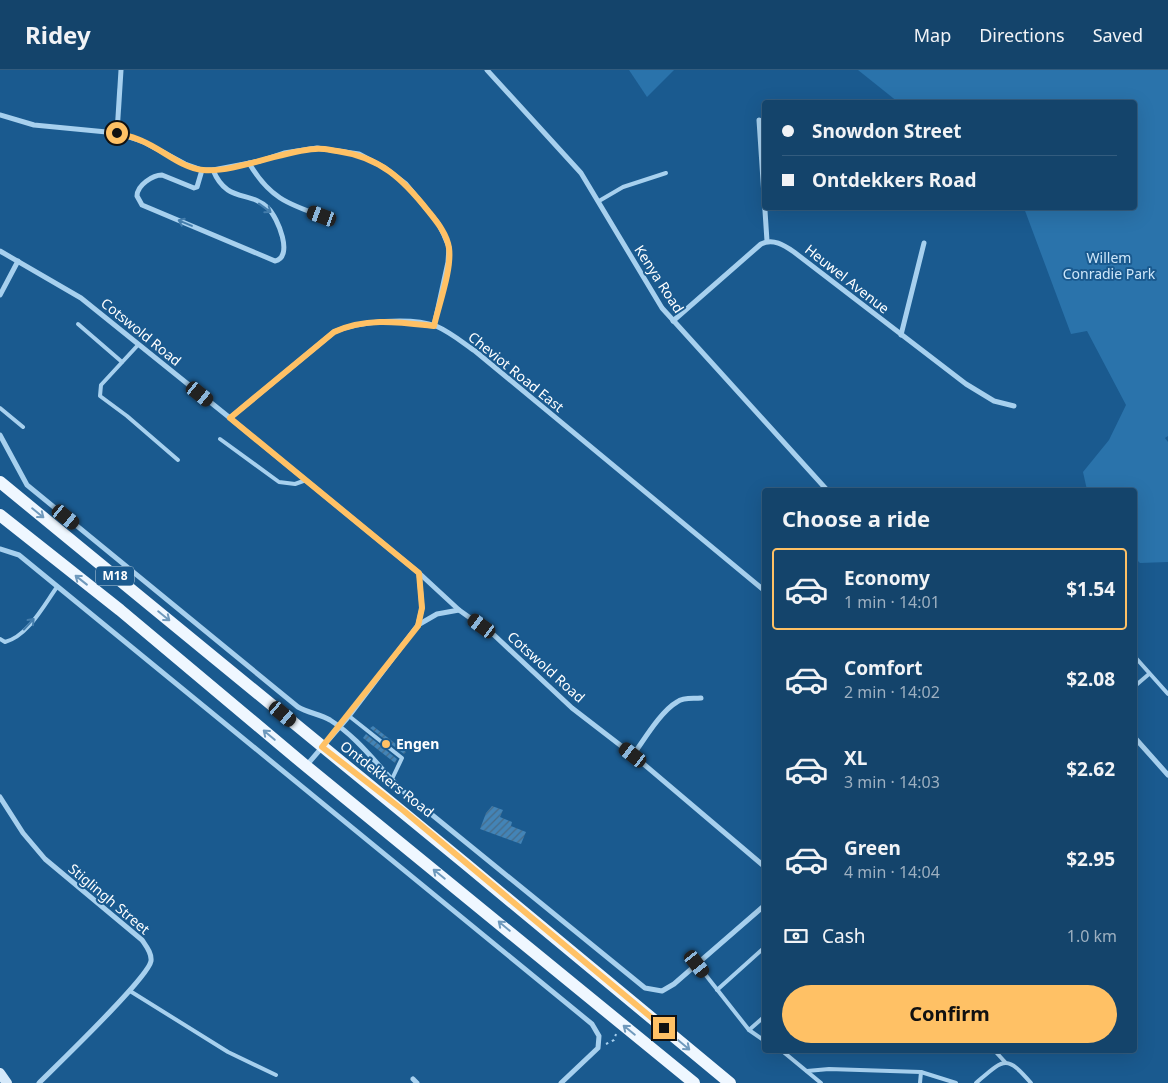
<!DOCTYPE html>
<meta charset="utf-8">
<style>
body{margin:0;font-family:"Noto Sans",sans-serif;background:#214e73;color:#f1f3f6;height:100vh;display:flex;flex-direction:column;font-size:19px;white-space:nowrap}
*{box-sizing:border-box;margin:0}
p{font-size:16px;color:#9db0c1}
.icon{flex:none;width:28px;height:28px;fill:none;stroke:currentColor;stroke-width:2;stroke-linecap:round;stroke-linejoin:round}
.map{position:relative;flex:1;overflow:hidden}
.panel{position:absolute;left:762px;top:418px;width:375px;height:565px;display:flex;flex-direction:column;background:#14446b;border-radius:5px;box-shadow:0 5px 20px #0002,0 0 0 1px #335c7e}
.panel>*{flex:none}
.guide{position:absolute;left:762px;top:30px;width:375px;height:110px;border-radius:5px;box-shadow:0 5px 20px #0002,0 0 0 1px #335c7e;display:grid;align-content:center;height:110px;padding:0 20px;background:#14446b}
.end{position:absolute;width:22px;height:22px;margin:-11px;border:6px solid #ffc165;background:#111;box-shadow:0 0 0 2px #111}
.from{border-radius:50%}
.car{position:absolute;width:15px;height:30px;margin:-15px -8px;border-radius:6px;box-shadow:0 0 4px 1px #0007;background:linear-gradient(#222 24%,#8ab4d8 0 40%,#222 0 76%,#8ab4d8 0 86%,#222 0)}
.guide b{display:flex;align-items:center;gap:18px;height:48px;font-size:19px}
.guide b+b{border-top:1px solid #335c7e}
.guide i{width:12px;height:12px;background:#f1f3f6}
ul{padding:0;list-style:none}
li{display:flex;align-items:center;gap:15px;height:82px;margin:0 10px 8px;padding:0 10px;border:2px solid transparent;border-radius:5px}
li div{flex:1}
li b{display:block;font-size:19px}
li em{font-style:normal;font-weight:700}
li.selected{border-color:#ffc165}
li>.icon{width:45px;height:45px;stroke-width:1.5}
h2{padding:0 20px;font-size:22px;line-height:60px}
.pay{display:flex;align-items:center;gap:12px;height:55px;padding:0 20px;font-size:19px}
.pay p{margin-inline-start:auto}
.button{display:flex;gap:10px;margin-top:auto;padding:10px 20px}
.button a{flex:1;height:58px;border-radius:30px;background:#ffc165;color:#111;font-size:20px;font-weight:700;line-height:58px;text-align:center}
header{display:flex;align-items:center;gap:30px;box-sizing:border-box;height:70px;padding:0 25px;background:#14446b;border-bottom:1px solid #335c7e}
header strong{font-size:24px}
nav{display:flex;gap:28px;margin-inline-start:auto;font-size:18px}
.map>svg:first-child{display:block}
</style>
<header>
<strong>Ridey</strong>
<nav><a>Map</a><a>Directions</a><a>Saved</a></nav>
</header>
<div class="map">
<svg width="1168" height="1013" viewBox="0 0 1168 1013">
<defs>
<pattern id="building-hatch" width="6" height="6" patternUnits="userSpaceOnUse" patternTransform="scale(1.25)"><rect width="6" height="6" fill="#4384b7"/><path d="M-1 1l2-2M0 6l6-6M5 7l2-2" fill="none" stroke="#476b87"/></pattern>
</defs>
<rect width="100%" height="100%" fill="#1a5a8f"/>
<g fill="#2a73ab">
<polygon points="629,0 674,0 647,27"/>
<polygon points="858,0 1168,0 1168,366 1165,368 1168,372 1168,492 1140,493 1135,488 1135,420 1087,420 1083,402 1109,370 1126,335 1087,261 1071,264 1024,138 1135,138 1135,32 898,32"/>
</g>
<g fill="url(#building-hatch)">
<polygon points="373,656 406,682 404,684 370,658"/>
<polygon points="366,664 397,689 395,693 363,668"/>
<polygon points="492,736 503,740 500,747 512,752 511,756 526,762 521,774 480,759 486,743"/>
</g>
<g fill="none" stroke-linecap="round" stroke-linejoin="round">
<polyline stroke="#a7d0ee" stroke-width="2" stroke-dasharray="2.5 4" stroke-linecap="butt" points="606,974 614,970 616,964"/>
<g stroke="#a7d0ee" stroke-width="4">
<polyline points="599,131 623,117 666,103"/>
<polyline points="78,254 122,292"/>
<polyline points="138,275 101,315 100,326 127,346 178,390"/>
<polyline points="0,338 23,357"/>
<polyline points="220,369 279,412 295,414 306,410"/>
<path d="M0 569 5 572C28 566 44 535 57 517"/>
<polyline points="1135,587 1168,624"/>
<polyline points="1135,616 1149,604"/>
<polyline points="349,646 402,688 392,709"/>
<polyline points="697,894 749,960 765,971"/>
<polyline points="717,920 765,877"/>
<polyline points="130,921 228,982 276,1005"/>
<polyline points="749,960 765,946"/>
<polyline points="781,980 821,1013"/>
<polyline points="994,980 1005,992"/>
<polyline points="807,1001 829,999 921,1002 920,1013"/>
<polyline points="921,1002 956,1013"/>
<path d="M976 1013C1004 989 1006 984 1031 1013"/>
</g>
<g stroke="#a7d0ee" stroke-width="5">
<polyline points="487,0 581,103 662,238 827,420"/>
<polyline points="0,45 34,55 117,63 142,71 185,94 202,100 213,100 260,91 284,83 317,78 359,84 385,98 406,114 438,153 444,165 449,177 448,192 434,256"/>
<polyline points="759,50 767,171"/>
<polyline points="117,63 121,0"/>
<path d="M249 93C269 127 287 134 322 146"/>
<path d="M202 100 197 117 194 118 162 105C153 105 137 115 137 126L142 135 275 191C294 187 278 148 268 138 250 120 227 134 213 100"/>
<polyline points="0,181 81,228 230,348 419,503 459,540 494,565 572,638 633,685 765,797"/>
<polyline points="0,225 18,191"/>
<path d="M673 251 761 174C773 168 784 175 794 182L966 314 994 331 1014 336"/>
<polyline points="901,265 924,173"/>
<path d="M230 348 334 262C358 251 411 247 436 256 450 262 462 272 475 281L765 521"/>
<path d="M0 365 27 415 298 637C308 643 320 644 330 650 360 669 379 698 404 722L645 918 662 921 674 914 765 835"/>
<polyline points="0,479 19,485 592,954 599,966 598,978 561,1013"/>
<polyline points="418,555 422,538 419,503"/>
<polyline points="1135,668 1168,705"/>
<path d="M633 685C644 670 661 641 677 632 684 627 693 629 701 628"/>
<polyline points="306,696 349,646 418,555 437,544 459,540"/>
<path d="M0 727 23 763 45 789 142 870C146 876 152 883 151 891 148 908 57 995 39 1013"/>
<polyline points="413,1009 417,1013"/>
</g>
<polyline stroke="#d5e9fa" stroke-width="10" points="0,1003 7,1013"/>
<g stroke="#eff7ff" stroke-width="12">
<path d="M0 412C244 612 488 811 730 1013"/>
<polyline points="0,445 120,540 306,696 694,1013"/>
</g>
</g>
<defs><path id="oneway-shaft" d="M-6 0H5M1.5-3L5.5 0L1.5 3" fill="none" stroke-width="1.6" stroke-linecap="round" stroke-linejoin="round" transform="scale(1.25)"/></defs>
<g stroke="#447dac">
<use href="#oneway-shaft" transform="translate(265 138) rotate(36)"/>
<use href="#oneway-shaft" transform="translate(185 153) rotate(-157)"/>
<use href="#oneway-shaft" transform="translate(29 554) rotate(-47)"/>
</g>
<g stroke="#6f99bc">
<use href="#oneway-shaft" transform="translate(38 443) rotate(39)"/>
<use href="#oneway-shaft" transform="translate(81 510) rotate(-142)"/>
<use href="#oneway-shaft" transform="translate(164 546) rotate(39)"/>
<use href="#oneway-shaft" transform="translate(269 665) rotate(-140)"/>
<use href="#oneway-shaft" transform="translate(439 804) rotate(-141)"/>
<use href="#oneway-shaft" transform="translate(504 856) rotate(-140)"/>
<use href="#oneway-shaft" transform="translate(629 960) rotate(-141)"/>
<use href="#oneway-shaft" transform="translate(684 975) rotate(40)"/>
</g>
<g fill="none" stroke-linecap="round" stroke-linejoin="round">
<path stroke="#ffc165" stroke-width="6" d="M117 63C125 65 134 67 142 71 162 79 181 98 203 100 235 103 281 81 315 79 322 78 330 80 337 81 380 87 403 109 429 142 437 152 447 164 449 178 452 199 439 234 434 256 399 252 366 247 334 262L230 348 419 503 422 538 418 556 322 677 404 741 664 958"/>
</g>
<circle fill="#ffc165" stroke="#1a5a8f" stroke-width="2" cx="386" cy="674" r="5"/>
<g text-anchor="middle" stroke-width="4" stroke-linejoin="round" paint-order="stroke">
<rect fill="#1a5a8f" stroke="#bacedd" stroke-width="1" x="96" y="496.5" width="38" height="19" rx="4"/>
<g font-size="12" font-weight="bold" fill="#fff">
<text x="115" y="510">M18</text>
</g>
<g font-size="14" fill="#cee7fa" stroke="#1a5a8f">
<text x="1109" y="193">Willem<tspan x="1109" dy="16">Conradie Park</tspan></text>
</g>
<g font-size="14" fill="#fff" stroke="#1a5a8f">
<text transform="translate(659 209) rotate(57)" y="5">Kenya Road</text>
<text transform="translate(847 209) rotate(38)" y="5">Heuwel Avenue</text>
<text transform="translate(141 262) rotate(39)" y="5">Cotswold Road</text>
<text transform="translate(516 302) rotate(39)" y="5">Cheviot Road East</text>
<text transform="translate(546 597) rotate(42)" y="5">Cotswold Road</text>
<text transform="translate(387 709) rotate(38)" y="5">Ontdekkers Road</text>
<text transform="translate(109 829) rotate(40)" y="5">Stiglingh Street</text>
</g>
<g font-size="14" font-weight="bold" fill="#fff" stroke="#1a5a8f" text-anchor="start">
<text x="396" y="679">Engen</text>
</g>
</g>
</svg>
<i class="end from" style="left:117px;top:63px"></i>
<i class="end" style="left:664px;top:958px"></i>
<i class="car" style="left:322px;top:146px;rotate:290deg"></i>
<i class="car" style="left:200px;top:324px;rotate:129deg"></i>
<i class="car" style="left:66px;top:447px;rotate:129deg"></i>
<i class="car" style="left:482px;top:556px;rotate:306deg"></i>
<i class="car" style="left:283px;top:644px;rotate:130deg"></i>
<i class="car" style="left:633px;top:685px;rotate:308deg"></i>
<i class="car" style="left:697px;top:894px;rotate:142deg"></i>
<div class="guide">
<b><i class="from"></i>Snowdon Street</b>
<b><i></i>Ontdekkers Road</b>
</div>
<section class="panel">
<h2>Choose a ride</h2>
<ul>
<li class="selected"><svg class="icon" aria-label="car" viewBox="0 0 24 24"><path d="M5 17H2v-5l4-1 3-4h7l3 4 3 1v5h-3M9 17h6M6 11h13"/><circle cx="7" cy="17" r="2"/><circle cx="17" cy="17" r="2"/></svg><div><b>Economy</b><p>1 min · 14:01</p></div><em>$1.54</em></li>
<li><svg class="icon" aria-label="car" viewBox="0 0 24 24"><path d="M5 17H2v-5l4-1 3-4h7l3 4 3 1v5h-3M9 17h6M6 11h13"/><circle cx="7" cy="17" r="2"/><circle cx="17" cy="17" r="2"/></svg><div><b>Comfort</b><p>2 min · 14:02</p></div><em>$2.08</em></li>
<li><svg class="icon" aria-label="car" viewBox="0 0 24 24"><path d="M5 17H2v-5l4-1 3-4h7l3 4 3 1v5h-3M9 17h6M6 11h13"/><circle cx="7" cy="17" r="2"/><circle cx="17" cy="17" r="2"/></svg><div><b>XL</b><p>3 min · 14:03</p></div><em>$2.62</em></li>
<li><svg class="icon" aria-label="car" viewBox="0 0 24 24"><path d="M5 17H2v-5l4-1 3-4h7l3 4 3 1v5h-3M9 17h6M6 11h13"/><circle cx="7" cy="17" r="2"/><circle cx="17" cy="17" r="2"/></svg><div><b>Green</b><p>4 min · 14:04</p></div><em>$2.95</em></li>
</ul>
<div class="pay"><svg class="icon" aria-label="cash" viewBox="0 0 24 24"><path d="M3 7h18v10H3z"/><circle cx="12" cy="12" r="2"/></svg>Cash<p>1.0 km</p></div>
<div class="button"><a>Confirm</a></div>
</section>
</div>
